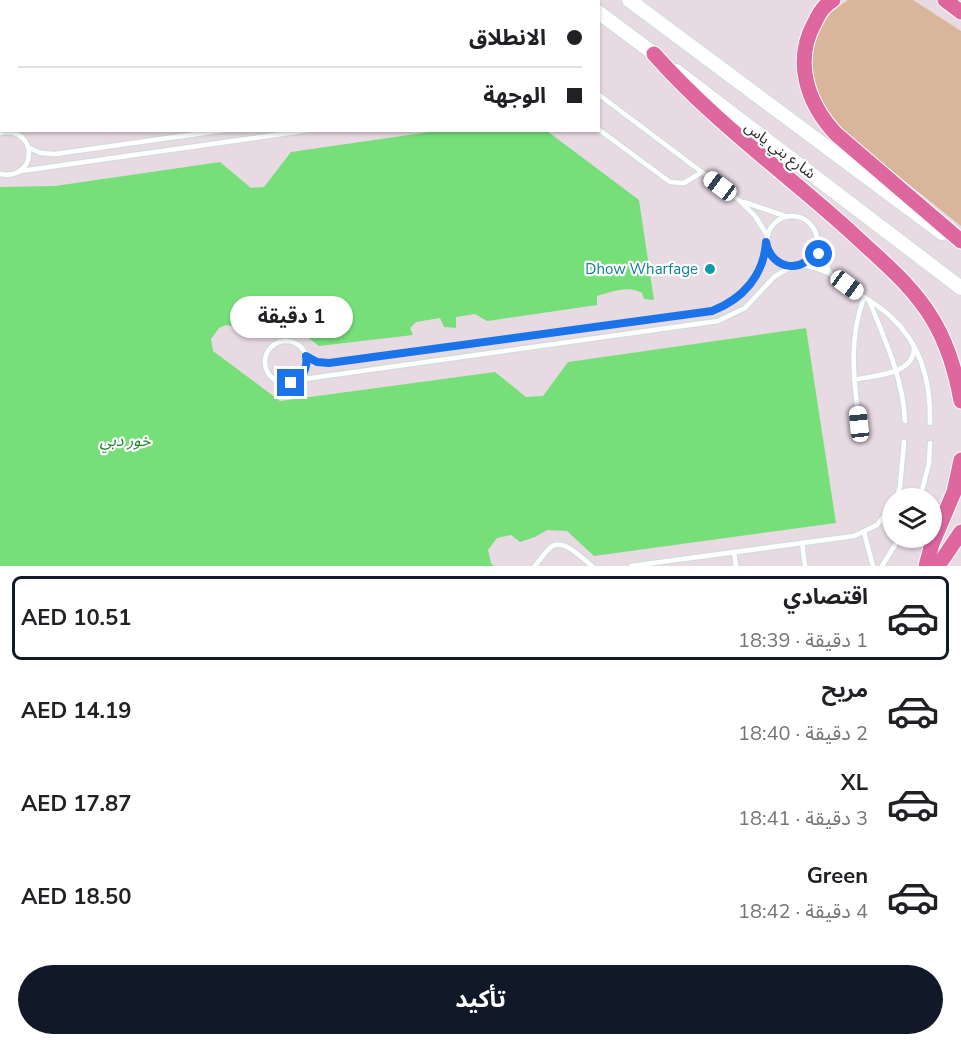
<!DOCTYPE html>
<html lang="ar">
<meta charset="utf-8">
<style>
body{margin:0;font-family:"Nunito Sans","Noto Sans Arabic",sans-serif;background:#f6f6f6;color:#202124;direction:rtl;height:100vh;display:flex;flex-direction:column;font-size:22px;white-space:nowrap}
*{box-sizing:border-box;margin:0}
p{font-size:20px;color:#757577}
.icon{flex:none;width:33px;height:33px;fill:none;stroke:currentColor;stroke-width:2;stroke-linecap:round;stroke-linejoin:round}
.map{position:relative;height:566px;overflow:hidden;direction:ltr}
.details{display:flex;flex-direction:column;background:#fff;flex:1}
.details>*{flex:none}
.guide{position:absolute;left:0px;top:0px;width:600px;height:132px;box-shadow:0 2px 4px #0004;direction:rtl;display:grid;align-content:center;height:132px;padding:0 18px;background:#fff}
.tools{position:absolute;left:882px;top:488px;display:grid;gap:12px}
.tools a{display:grid;place-items:center;width:60px;height:60px;border-radius:50%;background:#fff;box-shadow:0 2px 4px #0004;font-size:30px}
.end{position:absolute;width:27px;height:27px;margin:-14px;border:8px solid #1a73e8;background:#fff;box-shadow:0 0 0 3px #fff}
.from{border-radius:50%}
.bubble{position:absolute;height:42px;border-radius:21px;background:#fff;box-shadow:0 2px 4px #0004;font-size:20px;font-weight:700;line-height:42px;text-align:center;direction:rtl}
.car{position:absolute;width:18px;height:36px;margin:-18px -9px;border-radius:8px;box-shadow:0 0 4px 2px #0007;background:linear-gradient(#fff 24%,#345 0 40%,#fff 0 76%,#345 0 86%,#fff 0)}
.guide b{display:flex;align-items:center;gap:21px;height:57px;font-size:22px}
.guide b+b{border-top:2px solid #e0e0e0}
.guide i{width:15px;height:15px;background:#202124}
ul{padding:10px 0 0;list-style:none}
li{display:flex;align-items:center;gap:18px;height:84px;margin:0 12px 9px;padding:0 6px;border:3px solid transparent;border-radius:9px}
li div{flex:1}
li b{display:block;font-size:22px}
li em{font-style:normal;font-weight:700}
li.selected{border-color:#111827}
li>.icon{width:54px;height:54px;stroke-width:1.5}
.primary-button{display:flex;gap:12px;margin-top:auto;padding:12px 18px}
.primary-button a{flex:1;height:69px;border-radius:36px;background:#111827;color:#fff;font-size:24px;font-weight:700;line-height:69px;text-align:center}
.map>svg:first-child{display:block}
</style>
<div class="map">
<svg width="961" height="566" viewBox="0 0 961 566">
<rect width="100%" height="100%" fill="#e8dae3"/>
<polygon fill="#d9b59b" points="848,0 913,0 961,31 961,226 822,115 808,84 813,42 823,18"/>
<g fill="#77df7a">
<polygon points="0,0 365,0 365,1 2,2 0,110"/>
<path d="M443 130 547 131 639 200 654 300 644 299 642 293C627 285 612 292 597 296V305L487 321 475 314 456 317V328L444 327 440 318 416 322 410 328 413 335 319 346 285 320 238 327 226 325 219 328 211 339 213 351 280 401 495 372 526 397 543 396 568 362 806 328 836 523 594 556 567 531 547 530 535 537 520 542 511 535 497 538 488 550 491 563 494 566H0V187L55 186 220 162 251 188 264 187 291 152Z"/>
</g>
<g fill="none" stroke-linecap="round" stroke-linejoin="round">
<g stroke="#cfded8" stroke-width="7">
<g id="service">
<polyline points="472,0 473,2"/>
<polyline points="479,0 483,2"/>
<polyline points="514,2 514,0"/>
<polyline points="598,94 739,200 755,216 767,235"/>
<polyline points="598,129 670,182 684,183 702,172"/>
<path d="M0 133C38 125 39 181 0 174"/>
<polyline points="29,148 41,153 55,154 225,130"/>
<polyline points="21,171 310,130"/>
<polyline points="744,202 785,216"/>
<circle cx="792" cy="241" r="25"/>
<polyline points="817,247 830,273"/>
<path d="M799 265C823 267 838 278 857 292 868 300 881 307 891 317 921 344 931 383 930 423"/>
<path d="M869 300C885 340 903 378 905 421"/>
<circle cx="286" cy="362" r="21"/>
<path d="M306 356 317 362 329 363 712 311C743 299 763 275 766 241"/>
<polyline points="297,380 718,321 745,308 774,277 792,266"/>
<path d="M854 380C874 375 915 375 914 347"/>
<path d="M859 424C854 378 848 342 864 297"/>
<polyline points="896,498 900,487 904,442"/>
<polyline points="920,498 929,463 930,443"/>
<polyline points="864,532 873,566"/>
<polyline points="802,543 805,566"/>
<polyline points="734,552 736,566"/>
<path d="M535 566C540 560 545 552 551 547 563 537 583 559 592 566"/>
<polyline points="631,566 854,536 877,525 892,506"/>
<polyline points="882,566 900,537"/>
</g>
</g>
<g stroke="#cfded8" stroke-width="16">
<g id="secondary">
<polyline points="583,0 585,2"/>
<polyline points="629,0 942,233"/>
<polyline points="598,12 661,59"/>
<polyline points="676,71 961,288"/>
</g>
</g>
<g stroke="#fff" stroke-width="17">
<g id="primary">
<path d="M833 0C824 5 819 13 815 22 793 61 807 103 836 134L961 241"/>
<polyline points="945,0 961,12"/>
<path d="M654 54C713 121 787 174 853 234 882 261 913 286 933 320 948 345 956 373 961 401"/>
<polyline points="926,566 932,544 954,492 961,460"/>
<polyline points="938,566 961,532"/>
</g>
</g>
<use href="#service" stroke="#fff" stroke-width="4.5"/>
<use href="#secondary" stroke="#fff" stroke-width="14"/>
<use href="#primary" stroke="#df679f" stroke-width="15"/>
</g>
<g fill="none" stroke-linecap="round" stroke-linejoin="round">
<path stroke="#1a73e8" stroke-width="8" d="M291 383C303 377 308 369 306 356L317 362 329 363 712 311C743 299 764 275 766 242 771 271 806 275 817 247L819 254"/>
</g>
<circle fill="#0f9aa8" stroke="#fff" stroke-width="2" cx="710" cy="269" r="6"/>
<g text-anchor="middle" stroke-width="4.5" stroke-linejoin="round" paint-order="stroke">
<g font-size="15" fill="#272727" stroke="#fff">
<text transform="translate(780 150) rotate(37)" y="5">شارع بني ياس</text>
</g>
<g font-size="15" fill="#0d838f" stroke="#fff" text-anchor="end">
<text x="698" y="274">Dhow Wharfage</text>
</g>
<g font-size="16" font-style="italic" fill="#1b8627" stroke="#fff">
<text x="125" y="446">خور دبي</text>
</g>
</g>
</svg>
<div class="tools">
<a><svg class="icon" aria-label="layers" viewBox="0 0 24 24"><path d="M12 4l9 5-9 5-9-5zM3 14l9 5 9-5"/></svg></a>
</div>
<i class="end from" style="left:819px;top:254px"></i>
<i class="end" style="left:291px;top:383px"></i>
<div class="bubble" style="left:230px;top:296px;width:123px">1 دقيقة</div>
<i class="car" style="left:720px;top:186px;rotate:307deg"></i>
<i class="car" style="left:847px;top:285px;rotate:126deg"></i>
<i class="car" style="left:859px;top:424px;rotate:354deg"></i>
<div class="guide">
<b><i class="from"></i>الانطلاق</b>
<b><i></i>الوجهة</b>
</div>
</div>
<section class="details">
<ul>
<li class="selected"><svg class="icon" aria-label="car" viewBox="0 0 24 24"><path d="M5 17H2v-5l4-1 3-4h7l3 4 3 1v5h-3M9 17h6M6 11h13"/><circle cx="7" cy="17" r="2"/><circle cx="17" cy="17" r="2"/></svg><div><b>اقتصادي</b><p>1 دقيقة · 18:39</p></div><em>AED 10.51</em></li>
<li><svg class="icon" aria-label="car" viewBox="0 0 24 24"><path d="M5 17H2v-5l4-1 3-4h7l3 4 3 1v5h-3M9 17h6M6 11h13"/><circle cx="7" cy="17" r="2"/><circle cx="17" cy="17" r="2"/></svg><div><b>مريح</b><p>2 دقيقة · 18:40</p></div><em>AED 14.19</em></li>
<li><svg class="icon" aria-label="car" viewBox="0 0 24 24"><path d="M5 17H2v-5l4-1 3-4h7l3 4 3 1v5h-3M9 17h6M6 11h13"/><circle cx="7" cy="17" r="2"/><circle cx="17" cy="17" r="2"/></svg><div><b>XL</b><p>3 دقيقة · 18:41</p></div><em>AED 17.87</em></li>
<li><svg class="icon" aria-label="car" viewBox="0 0 24 24"><path d="M5 17H2v-5l4-1 3-4h7l3 4 3 1v5h-3M9 17h6M6 11h13"/><circle cx="7" cy="17" r="2"/><circle cx="17" cy="17" r="2"/></svg><div><b>Green</b><p>4 دقيقة · 18:42</p></div><em>AED 18.50</em></li>
</ul>
<div class="primary-button"><a>تأكيد</a></div>
</section>
